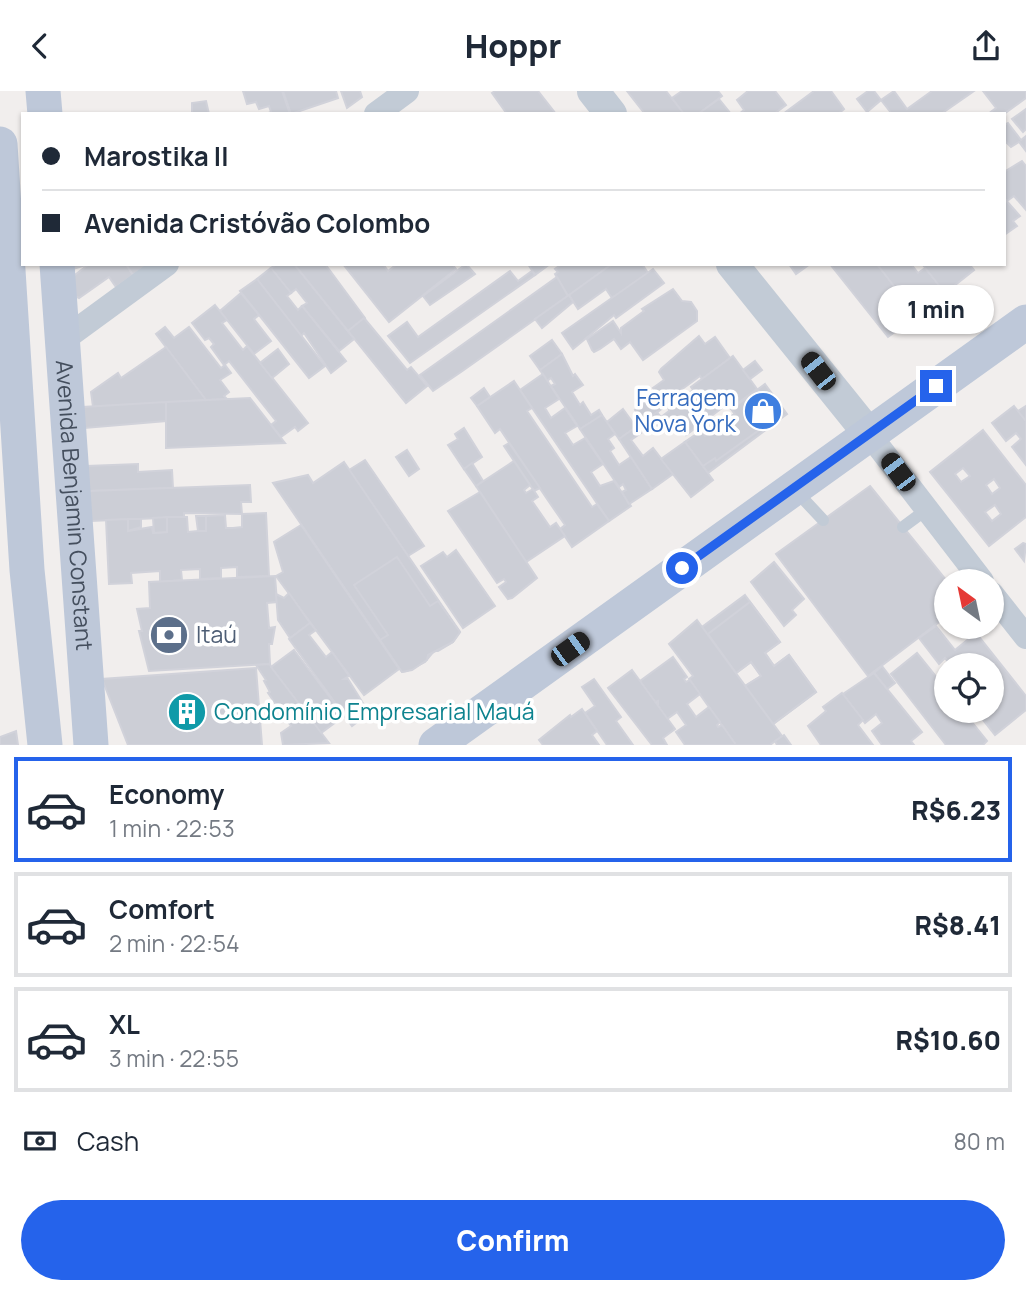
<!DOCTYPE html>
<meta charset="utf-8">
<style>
body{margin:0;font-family:Manrope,sans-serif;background:#f6f6f7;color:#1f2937;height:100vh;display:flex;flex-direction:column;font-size:26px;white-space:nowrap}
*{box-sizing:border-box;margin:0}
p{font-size:23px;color:#747a83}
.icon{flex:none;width:38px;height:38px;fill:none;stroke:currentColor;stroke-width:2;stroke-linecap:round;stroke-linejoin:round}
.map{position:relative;height:654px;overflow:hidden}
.panel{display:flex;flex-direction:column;background:#fff;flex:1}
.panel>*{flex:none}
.hud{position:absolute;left:21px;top:21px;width:985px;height:154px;border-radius:0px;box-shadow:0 2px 5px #0004;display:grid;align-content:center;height:154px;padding:0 21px;background:#fff}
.needle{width:46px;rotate:327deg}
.buttons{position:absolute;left:934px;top:478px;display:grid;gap:14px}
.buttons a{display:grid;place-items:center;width:70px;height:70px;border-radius:50%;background:#fff;box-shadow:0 2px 5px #0004;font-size:35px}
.end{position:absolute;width:32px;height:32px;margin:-16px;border:9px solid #2563eb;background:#fff;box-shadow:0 0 0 4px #fff}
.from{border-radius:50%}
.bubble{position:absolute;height:49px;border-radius:24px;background:#fff;box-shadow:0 2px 5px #0004;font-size:23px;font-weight:800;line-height:49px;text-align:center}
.car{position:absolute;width:21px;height:42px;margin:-21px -10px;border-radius:9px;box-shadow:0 0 5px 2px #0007;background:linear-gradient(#222 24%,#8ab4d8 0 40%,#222 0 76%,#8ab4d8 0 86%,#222 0)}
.hud b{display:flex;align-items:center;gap:24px;height:66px;font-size:26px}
.hud b+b{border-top:2px solid #e0e1e3}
.hud i{width:18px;height:18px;background:#1f2937}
ul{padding:12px 0 0;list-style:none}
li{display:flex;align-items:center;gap:21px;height:105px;margin:0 14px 10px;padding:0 7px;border:4px solid #e0e1e3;border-radius:0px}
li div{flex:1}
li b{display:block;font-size:26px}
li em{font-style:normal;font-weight:800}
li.active{border-color:#2563eb}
li>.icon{width:63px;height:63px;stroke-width:1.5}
.pay{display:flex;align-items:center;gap:18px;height:77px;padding:0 21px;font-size:26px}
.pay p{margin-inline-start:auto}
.cta{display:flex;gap:14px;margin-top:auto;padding:14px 21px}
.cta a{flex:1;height:80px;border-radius:42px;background:#2563eb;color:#fff;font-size:28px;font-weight:800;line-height:80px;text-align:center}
header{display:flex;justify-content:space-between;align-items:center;height:91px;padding:0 21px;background:#fff;font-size:32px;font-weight:800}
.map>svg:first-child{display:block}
</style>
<header><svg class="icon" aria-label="back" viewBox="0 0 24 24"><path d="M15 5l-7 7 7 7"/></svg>Hoppr<svg class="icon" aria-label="share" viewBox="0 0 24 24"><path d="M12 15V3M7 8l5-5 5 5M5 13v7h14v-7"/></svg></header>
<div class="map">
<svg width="1026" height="654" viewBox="0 0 1026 654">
<rect width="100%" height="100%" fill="#f1eeed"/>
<g fill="#ccced6" stroke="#d1d2da" stroke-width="2" fill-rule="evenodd">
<polygon points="243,0 282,0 290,23 266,23 271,21 269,15 259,18 256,11 247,13"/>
<polygon points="283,0 336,0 338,7 291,23"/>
<polygon points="341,0 360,0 362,6 347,17"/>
<polygon points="495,0 538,0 556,23 507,23 492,2"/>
<polygon points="627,0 666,0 684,23 645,23"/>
<polygon points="682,0 718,0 722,5 698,23 684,23 672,7"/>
<polygon points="775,0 786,14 774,23 739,23 744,19 737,9 748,0"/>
<polygon points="814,0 831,0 844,18 838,23 783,23"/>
<polygon points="868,0 874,0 881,9 867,21 857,8"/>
<polygon points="894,0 907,18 932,0 974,0 941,23 892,23 881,9"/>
<polygon points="983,0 1026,0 1026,7 1004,23 988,23 996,17"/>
<polygon points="719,8 731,23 698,23"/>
<polygon points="206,10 209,23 192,23 192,12"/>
<polygon points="1026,18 1026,38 1023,41 1012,28"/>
<polygon points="1008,32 1021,49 1026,45 1026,60 1019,51 1011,56 1004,49 1004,34"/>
<polygon points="1022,70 1026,75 1026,119 1014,105 1007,110 1004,107 1004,81"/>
<polygon points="1004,107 1020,125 1013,130 1017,135 1004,144"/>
<polygon points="70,173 89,173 70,179"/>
<polygon points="89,173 126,173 133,184 116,196 109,186 79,207 71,203 71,187"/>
<polygon points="126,173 148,173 133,184"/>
<polygon points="277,173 294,173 354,248 339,260 302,215 307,212 296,198 291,202 271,177"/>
<polygon points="294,173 325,173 365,227 348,240"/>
<polygon points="343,173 383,173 388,180 397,173 452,173 456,178 389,231"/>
<polygon points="466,173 475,183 430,214 423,205"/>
<polygon points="528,173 550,173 535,184"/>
<polygon points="562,173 612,173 568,205 555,183 558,181 555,178"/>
<polygon points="612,173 642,173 648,182 612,207 606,198 578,218 569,204"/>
<polygon points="789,173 810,173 796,183"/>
<polygon points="830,173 877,173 917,225 888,246"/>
<polygon points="877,173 911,173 918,182 925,177 945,202 917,225"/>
<polygon points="969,173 974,179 945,202 923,174"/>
<polygon points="271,177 291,202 287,205 298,219 302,215 346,270 331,282 304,242 301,245 257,188"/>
<polygon points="653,178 664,192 616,227 614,224 573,258 562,242"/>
<polygon points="510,180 518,190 532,180 535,184 410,272 388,245 407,231 418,246"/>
<polygon points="557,186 568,205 461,281 433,300 420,284"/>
<polygon points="257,188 325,275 309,287 240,200"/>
<polygon points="673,198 682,210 691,211 697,220 697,230 643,269 630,251 621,258 614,248 600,258 594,261 592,259 587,248 613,230 621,242 621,237 644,220 642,218"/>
<polygon points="241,202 259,224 254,228 271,250 254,263 220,220"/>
<polygon points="569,204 573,211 542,237 535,228"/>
<polygon points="215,214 227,229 222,232 243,259 247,255 308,332 298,340 295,336 281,346 271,334 276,330 250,297 229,270 224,274 211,256 214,253 209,247 205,249 192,232"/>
<polygon points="364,227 407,279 411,276 427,295 406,312 348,240"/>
<polygon points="165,236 174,247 189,236 221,277 225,274 231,282 220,289 229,301 224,305 227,308 206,309 156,243"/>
<polygon points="699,245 705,253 715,246 730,267 702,288 700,285 681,299 683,302 644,331 635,319 657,302 653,297 664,289 659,281 661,278"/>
<polygon points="552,249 562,263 540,279 530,265"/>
<polygon points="166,256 206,309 93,316 91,301 118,282 121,287"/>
<polygon points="278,258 289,273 272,287 260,272"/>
<polygon points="562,263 573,285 575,283 583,294 572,301 580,314 583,311 591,324 599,319 602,324 580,338 551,295 555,293 551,287 547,290 540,279"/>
<polygon points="733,265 757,298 734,315 730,311 686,344 675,328 651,342 643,331 657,321 661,326 669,320 668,313 674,308 677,311 693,299 691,296"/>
<polygon points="755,270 762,279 750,288 743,279"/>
<polygon points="543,283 559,308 545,317 551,327 565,317 577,335 565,342 573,354 585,347 603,373 591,381 600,395 614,390 631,415 609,430 520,299"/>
<polygon points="514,290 532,317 527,320 592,416 597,413 609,430 572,456 560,438 565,434 547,408 500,338 495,342 477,315"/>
<polygon points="765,293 787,323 708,382 685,351 701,340 705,345 721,333 719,331 735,323 731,318"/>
<polygon points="484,297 490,306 477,315 471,307"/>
<polygon points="758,299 778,320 764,331 766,334 716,370 715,367 703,375 685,351 701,340 705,345 735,323 731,318"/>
<polygon points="250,307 285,352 166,357 166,311"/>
<polygon points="166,311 166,330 85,337 83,316"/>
<polygon points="1014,315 1026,330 1026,374 1012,356 1021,348 1016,342 1006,350 992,332"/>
<polygon points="1026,315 1026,330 1018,320"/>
<polygon points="623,318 636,336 619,348 607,331"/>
<polygon points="602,324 615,343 608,348 614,357 610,360 619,374 631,366 652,398 629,413 622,401 626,399 623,393 619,396 580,338"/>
<polygon points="636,336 641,342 631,349 643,365 653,357 673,383 652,398 619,348"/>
<polygon points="464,337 482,366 464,378 448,354 458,348 455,343"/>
<path d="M983 339 1026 394V426L989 455 930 381ZM963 377 970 385 961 391 955 383ZM994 388 1000 397 992 403 986 394ZM995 414 1001 423 992 430 985 421Z"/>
<polygon points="685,351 713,389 691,406 661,368"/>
<polygon points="509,352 540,397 534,400 504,355"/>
<polygon points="407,359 419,378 409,385 396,366"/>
<polygon points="365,369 424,455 408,465 349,379"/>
<polygon points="514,370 530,394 524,399 526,402 533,398 538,406 532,410 550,436 556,432 565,445 526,471 476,395"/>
<polygon points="344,371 460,541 453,551 438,560 434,560 425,571 407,580 402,581 273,392 308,384 313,392"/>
<polygon points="472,372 483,390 476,395 464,378"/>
<polygon points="138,373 138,381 172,379 173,397 89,400 87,375"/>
<polygon points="250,394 251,411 241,411 242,423 184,422 184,426 91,430 89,400"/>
<polygon points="870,395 947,490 947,525 868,585 776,463"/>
<polygon points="480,401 537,487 512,507 508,508 499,496 506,491 504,488 497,492 448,420"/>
<polygon points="266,422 269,485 237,486 237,476 221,477 221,487 200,488 200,478 181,479 182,489 160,491 160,480 131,482 132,492 109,493 106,429 128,428 128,440 152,436 153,442 167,441 167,426 187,426 188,441 198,440 206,440 206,425 225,424 226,437 233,437 242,436 242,423"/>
<polygon points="196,425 206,425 206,440 198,440"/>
<polygon points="167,426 167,441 154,442 153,427"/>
<polygon points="128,428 141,428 141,436 128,440"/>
<polygon points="301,434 399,578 364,604 276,485 283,481 274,451"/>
<polygon points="1023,452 1026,453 1024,470 1015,458"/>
<polygon points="456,459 495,515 463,537 421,475 443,461 447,466"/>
<polygon points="397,466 430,515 438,510 460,541 453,551 428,564 427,569 412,579 402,581 380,549 388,544 354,494"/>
<polygon points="774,471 804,508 792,519 796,524 784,535 751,491"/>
<polygon points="275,485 277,511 267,512 269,537 275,536 272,553 269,553 270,573 149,580 139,540 142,540 137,518 150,517 149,491"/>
<polygon points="289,502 310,532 290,547 278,529 276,503 284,507"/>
<polygon points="745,504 780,551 765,562 774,575 789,564 816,601 773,633 745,595 761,585 751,571 736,582 702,536"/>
<polygon points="750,511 780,551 765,562 774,575 789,564 816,601 773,633 745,595 761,585 751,571 736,582 708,543"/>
<polygon points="697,529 782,645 770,654 736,654 689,588 693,585 669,553"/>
<polygon points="310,532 316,539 309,544 326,566 332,561 349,585 344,588 348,588 369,622 352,635 289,548"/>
<polygon points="936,535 955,559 976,542 1026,605 1026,619 995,644 976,620 992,620 992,574 951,574 945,567 939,573 919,547"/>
<polygon points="294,559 344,625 321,642 271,576"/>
<polygon points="917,562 947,599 947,620 963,620 987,650 983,654 946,654 891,583"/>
<polygon points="673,566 687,586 684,588 686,591 690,589 700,603 687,613 696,626 709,616 720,631 717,634 718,636 722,634 736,654 685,654 676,641 686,634 677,621 667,628 658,615 658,610 655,611 640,590"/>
<polygon points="270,573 271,576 329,652 283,654 281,642 291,635 268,602 270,601 264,590 266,589 256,574"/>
<polygon points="882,575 895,592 887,598 874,582"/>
<polygon points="256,577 262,654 128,654 102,588"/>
<polygon points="632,579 675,638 663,647 667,654 652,654 608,597"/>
<polygon points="874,582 922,641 911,650 914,654 882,654 872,640 882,632 876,623 865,632 843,603"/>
<polygon points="594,588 621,626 616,630 633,654 607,654 585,622 595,615 582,596"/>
<polygon points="842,602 863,629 858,634 873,654 821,654 808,635 826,620 823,616"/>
<polygon points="582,618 597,640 592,644 599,654 543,654 539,649 570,624 571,626"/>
<polygon points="16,640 18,654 0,654 0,646"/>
<polygon points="784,644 791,654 777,654 775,650"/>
</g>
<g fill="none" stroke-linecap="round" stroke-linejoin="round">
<g stroke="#c2cbd6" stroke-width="12">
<polyline points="795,399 823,429"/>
<polyline points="903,436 926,419"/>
</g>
<g stroke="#c2cbd6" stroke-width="24">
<polyline points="376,23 407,0"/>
<polyline points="63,249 167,173"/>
<polyline points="869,343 982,490"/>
<polyline points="992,503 1026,546"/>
</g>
<g stroke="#c2cbd6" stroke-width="32">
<polyline points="593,0 611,23"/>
<polyline points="732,173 869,343"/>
</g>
<g stroke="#bec8d9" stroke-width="35">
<polyline points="43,0 45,23"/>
<polyline points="0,53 27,479 45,654"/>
<path id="s1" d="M57 173 91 654"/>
<polyline points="436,654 1026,231"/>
</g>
</g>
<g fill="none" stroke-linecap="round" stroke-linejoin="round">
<polyline stroke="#2563eb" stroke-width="9" points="682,477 936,295"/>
</g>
<defs>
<g id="shop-disc" transform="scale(2.0125)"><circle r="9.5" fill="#3f7fe0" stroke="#fff"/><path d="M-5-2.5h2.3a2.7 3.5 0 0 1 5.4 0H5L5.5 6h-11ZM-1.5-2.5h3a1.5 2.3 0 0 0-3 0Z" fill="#fff"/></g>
<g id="bank-disc" transform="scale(2.0125)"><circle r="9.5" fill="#5c6f8a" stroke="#fff"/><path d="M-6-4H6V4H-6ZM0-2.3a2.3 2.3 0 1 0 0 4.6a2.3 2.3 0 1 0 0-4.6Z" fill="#fff"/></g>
<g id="building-disc" transform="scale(2.0125)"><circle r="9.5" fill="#0f9aa8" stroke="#fff"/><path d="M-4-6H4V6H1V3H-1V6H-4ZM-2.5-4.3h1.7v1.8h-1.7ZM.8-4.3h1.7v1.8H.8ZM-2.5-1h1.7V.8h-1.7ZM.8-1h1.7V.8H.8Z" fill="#fff"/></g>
</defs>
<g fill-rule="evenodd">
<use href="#shop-disc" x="763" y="320"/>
<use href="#bank-disc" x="169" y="544"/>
<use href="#building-disc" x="187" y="621"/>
</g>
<g text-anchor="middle" stroke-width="7" stroke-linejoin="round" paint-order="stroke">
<g font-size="23" fill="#366cbe" stroke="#fff" text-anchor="end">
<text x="736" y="315">Ferragem<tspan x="736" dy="26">Nova York</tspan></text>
</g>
<g font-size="23" fill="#444e5d" stroke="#fff">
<text dy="8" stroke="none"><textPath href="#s1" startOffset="242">Avenida Benjamin Constant</textPath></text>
</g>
<g font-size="23" fill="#4e5e75" stroke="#fff" text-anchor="start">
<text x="196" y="552">Itaú</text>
</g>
<g font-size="23" fill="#0d838f" stroke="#fff" text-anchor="start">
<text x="214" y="629">Condomínio Empresarial Mauá</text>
</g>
</g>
</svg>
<div class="buttons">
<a><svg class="needle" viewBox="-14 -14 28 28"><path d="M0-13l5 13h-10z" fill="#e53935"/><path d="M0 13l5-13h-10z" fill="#747a83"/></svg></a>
<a><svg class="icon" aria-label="locate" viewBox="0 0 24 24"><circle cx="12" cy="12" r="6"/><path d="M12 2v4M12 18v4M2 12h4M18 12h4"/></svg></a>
</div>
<i class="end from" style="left:682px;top:477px"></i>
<i class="end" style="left:936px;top:295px"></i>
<div class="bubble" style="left:878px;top:194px;width:116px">1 min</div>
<i class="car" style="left:818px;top:280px;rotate:322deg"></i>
<i class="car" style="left:898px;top:381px;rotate:323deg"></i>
<i class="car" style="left:570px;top:558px;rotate:54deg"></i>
<div class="hud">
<b><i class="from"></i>Marostika II</b>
<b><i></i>Avenida Cristóvão Colombo</b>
</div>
</div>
<section class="panel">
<ul>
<li class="active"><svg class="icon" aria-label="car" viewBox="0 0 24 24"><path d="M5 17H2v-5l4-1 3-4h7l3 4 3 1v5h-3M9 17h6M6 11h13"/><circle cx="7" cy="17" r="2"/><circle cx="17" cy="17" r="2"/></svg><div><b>Economy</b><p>1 min · 22:53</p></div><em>R$6.23</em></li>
<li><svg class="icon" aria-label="car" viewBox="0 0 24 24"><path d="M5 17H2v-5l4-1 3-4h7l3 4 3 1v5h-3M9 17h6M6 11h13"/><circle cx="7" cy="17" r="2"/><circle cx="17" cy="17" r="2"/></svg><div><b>Comfort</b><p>2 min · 22:54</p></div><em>R$8.41</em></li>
<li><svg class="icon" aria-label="car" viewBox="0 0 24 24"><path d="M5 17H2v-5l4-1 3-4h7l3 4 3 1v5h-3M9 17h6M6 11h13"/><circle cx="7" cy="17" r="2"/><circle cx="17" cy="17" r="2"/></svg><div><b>XL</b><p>3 min · 22:55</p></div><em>R$10.60</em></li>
</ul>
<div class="pay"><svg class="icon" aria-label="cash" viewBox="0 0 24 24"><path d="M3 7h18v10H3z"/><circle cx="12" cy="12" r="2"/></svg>Cash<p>80 m</p></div>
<div class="cta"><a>Confirm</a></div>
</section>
